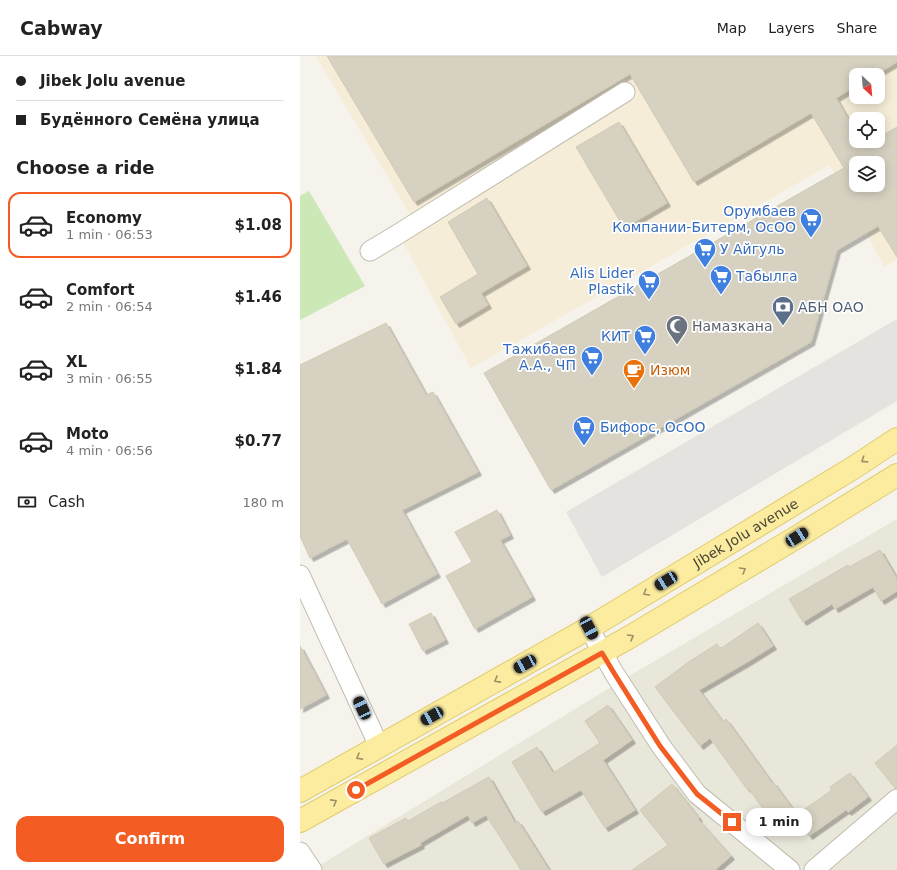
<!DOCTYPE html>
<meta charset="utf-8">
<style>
body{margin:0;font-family:"DejaVu Sans",sans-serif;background:#f2f2f2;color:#222;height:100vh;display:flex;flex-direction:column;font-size:15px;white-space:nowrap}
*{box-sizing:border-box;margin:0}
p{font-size:13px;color:#767676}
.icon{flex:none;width:22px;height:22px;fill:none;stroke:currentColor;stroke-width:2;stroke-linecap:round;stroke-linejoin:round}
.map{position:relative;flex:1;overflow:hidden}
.details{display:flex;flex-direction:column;background:#fff;width:300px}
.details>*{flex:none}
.hud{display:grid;align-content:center;height:88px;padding:0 16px;background:#fff}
.needle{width:26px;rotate:154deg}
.fabs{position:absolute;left:549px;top:12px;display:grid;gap:8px}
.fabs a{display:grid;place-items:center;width:36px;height:36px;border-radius:8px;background:#fff;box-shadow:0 2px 10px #0003;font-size:20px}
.end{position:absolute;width:18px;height:18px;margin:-9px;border:5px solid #f35d24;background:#fff;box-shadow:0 0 0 2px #fff}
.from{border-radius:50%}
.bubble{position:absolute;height:28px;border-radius:12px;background:#fff;box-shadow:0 2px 10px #0003;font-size:13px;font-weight:700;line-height:28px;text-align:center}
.car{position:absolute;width:12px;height:24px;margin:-12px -6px;border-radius:5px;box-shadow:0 0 3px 1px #0007;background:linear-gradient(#222 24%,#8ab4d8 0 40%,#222 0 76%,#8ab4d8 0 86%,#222 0)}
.hud b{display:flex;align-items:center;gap:14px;height:38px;font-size:15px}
.hud b+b{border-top:1px solid #e0e0e0}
.hud i{width:10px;height:10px;background:#222}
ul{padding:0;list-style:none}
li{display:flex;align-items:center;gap:12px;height:66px;margin:0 8px 6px;padding:0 8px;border:2px solid transparent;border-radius:12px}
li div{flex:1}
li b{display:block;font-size:15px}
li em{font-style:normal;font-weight:700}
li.selected{border-color:#f35d24}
li>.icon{width:36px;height:36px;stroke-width:1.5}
h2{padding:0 16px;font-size:18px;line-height:48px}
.pay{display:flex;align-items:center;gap:10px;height:44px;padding:0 16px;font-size:15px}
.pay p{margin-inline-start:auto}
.button{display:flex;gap:8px;margin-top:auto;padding:8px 16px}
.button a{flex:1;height:46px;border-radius:12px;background:#f35d24;color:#fff;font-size:16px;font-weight:700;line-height:46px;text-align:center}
header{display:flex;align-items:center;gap:24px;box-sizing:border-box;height:56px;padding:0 20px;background:#fff;border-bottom:1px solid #e0e0e0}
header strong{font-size:19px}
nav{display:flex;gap:22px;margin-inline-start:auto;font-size:14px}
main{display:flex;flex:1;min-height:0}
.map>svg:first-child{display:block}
</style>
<header>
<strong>Cabway</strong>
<nav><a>Map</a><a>Layers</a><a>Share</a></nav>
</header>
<main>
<section class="details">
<div class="hud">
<b><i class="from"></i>Jibek Jolu avenue</b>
<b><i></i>Будённого Семёна улица</b>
</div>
<h2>Choose a ride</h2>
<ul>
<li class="selected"><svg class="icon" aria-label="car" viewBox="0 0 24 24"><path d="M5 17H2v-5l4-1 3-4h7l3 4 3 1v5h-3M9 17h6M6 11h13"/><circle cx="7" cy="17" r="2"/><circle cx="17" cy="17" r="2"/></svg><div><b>Economy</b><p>1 min · 06:53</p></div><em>$1.08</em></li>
<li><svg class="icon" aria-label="car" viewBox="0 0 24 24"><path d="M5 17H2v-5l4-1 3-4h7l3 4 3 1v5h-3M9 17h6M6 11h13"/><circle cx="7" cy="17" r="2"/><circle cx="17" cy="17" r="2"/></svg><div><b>Comfort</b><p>2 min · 06:54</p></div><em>$1.46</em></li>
<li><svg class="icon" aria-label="car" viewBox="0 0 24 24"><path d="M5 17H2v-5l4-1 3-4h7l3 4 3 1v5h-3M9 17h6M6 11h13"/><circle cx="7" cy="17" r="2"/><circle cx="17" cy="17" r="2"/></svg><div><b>XL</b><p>3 min · 06:55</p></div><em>$1.84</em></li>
<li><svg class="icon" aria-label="car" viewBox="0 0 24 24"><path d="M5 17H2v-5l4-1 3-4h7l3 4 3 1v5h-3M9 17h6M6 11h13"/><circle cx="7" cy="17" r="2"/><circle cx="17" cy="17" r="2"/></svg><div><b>Moto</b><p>4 min · 06:56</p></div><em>$0.77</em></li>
</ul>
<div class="pay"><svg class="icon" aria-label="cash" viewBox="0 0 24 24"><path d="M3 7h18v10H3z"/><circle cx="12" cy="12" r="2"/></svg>Cash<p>180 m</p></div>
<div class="button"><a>Confirm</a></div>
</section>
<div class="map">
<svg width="597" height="814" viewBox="0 0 597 814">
<defs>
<filter id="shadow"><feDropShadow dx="3.5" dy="3.5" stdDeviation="0" flood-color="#0004"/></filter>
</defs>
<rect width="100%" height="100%" fill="#f5f3eb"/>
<polygon fill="#e9e6da" points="597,463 597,814 12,814 334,617"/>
<path fill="#f6edd8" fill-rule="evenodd" d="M16 0H597V203L584 211 530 109 171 312 100 181 116 169ZM556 19H578V41H556ZM556 63H578V85H556ZM556 107H578V129H556Z"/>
<polygon fill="#cbe8b6" points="9,135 65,230 0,264 0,140"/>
<polygon fill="#e4e3df" points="597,263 597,345 302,521 266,456"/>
<g fill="#d7d1c1" stroke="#d1cab4" fill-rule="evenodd" filter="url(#shadow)">
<path d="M27 0H597V6L575 19H556V30L536 42 556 77V85H561L564 90 572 85H578V82L597 71V201L578 170 537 194 511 286 251 434 184 317 544 112 511 57 394 126 330 18 114 146ZM556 107H578V129H556Z"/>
<polygon points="319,66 367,147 324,172 276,91"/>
<polygon points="187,142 227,210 181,237 188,249 156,268 140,241 178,218 148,166"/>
<polygon points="86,267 126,339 133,336 178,416 102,454 137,518 82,548 47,483 10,502 0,480 0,309"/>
<polygon points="197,454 210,479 200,484 232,541 175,573 146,520 172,506 155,476"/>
<polygon points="580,494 597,523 597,535 581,545 573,531 535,553 532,548 503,566 489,543 548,509 549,511"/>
<polygon points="131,557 145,584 123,595 109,568"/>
<polygon points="458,567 473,590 449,605 399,634 423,666 426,663 472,727 473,726 492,752 473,766 448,732 447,733 410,682 400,690 355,631 390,605 417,588 420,593"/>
<polygon points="0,590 26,639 0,653"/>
<polygon points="308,649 332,684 303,704 335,754 305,772 281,734 242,756 212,706 237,691 253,717 300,687 285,665"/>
<polygon points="597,689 597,732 595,732 575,707"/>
<polygon points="550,717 568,741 548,756 546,754 509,780 495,760 532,734 530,731"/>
<polygon points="189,721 215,767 218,765 249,814 221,814 186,759 172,767 168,759 120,787 121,789 84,808 69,782 106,762 108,765 141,746 142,747"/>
<polygon points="372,728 399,762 398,763 431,800 415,814 332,814 368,789 340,754"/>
</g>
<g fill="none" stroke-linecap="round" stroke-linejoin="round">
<g stroke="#c1bcae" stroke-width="21">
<g id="minor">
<polyline points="70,195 95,180 325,36"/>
<polyline points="0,519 79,690"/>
<polyline points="289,572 314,617 361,690 397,738 490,814"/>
<polyline points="0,796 12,814"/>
<polyline points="514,814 597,743"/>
</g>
</g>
<g stroke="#e1cc6e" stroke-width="24">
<g id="major">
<path id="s1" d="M0 735 289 572 553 412 597 383"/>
<polyline points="0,765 328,582 497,481 597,419"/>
</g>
</g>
<use href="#minor" stroke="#fff" stroke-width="19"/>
<use href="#major" stroke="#fbec9f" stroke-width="22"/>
</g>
<defs><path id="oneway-chevron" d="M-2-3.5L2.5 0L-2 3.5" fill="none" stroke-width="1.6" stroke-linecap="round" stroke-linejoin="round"/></defs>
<g stroke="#9a9067">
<use href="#oneway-chevron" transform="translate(564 404) rotate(147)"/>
<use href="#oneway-chevron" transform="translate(443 514) rotate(-31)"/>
<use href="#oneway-chevron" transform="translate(346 537) rotate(149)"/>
<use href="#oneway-chevron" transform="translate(331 581) rotate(-30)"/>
<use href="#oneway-chevron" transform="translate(197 624) rotate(151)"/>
<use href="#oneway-chevron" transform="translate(59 701) rotate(151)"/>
<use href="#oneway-chevron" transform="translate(34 746) rotate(-29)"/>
</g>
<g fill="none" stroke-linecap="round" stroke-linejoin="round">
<polyline stroke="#f35d24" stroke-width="5" points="56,734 302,597 314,617 360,690 397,738 432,766"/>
</g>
<defs>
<g id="supermarket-pin" transform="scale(1.15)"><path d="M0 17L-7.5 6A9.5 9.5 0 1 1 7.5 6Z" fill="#3f7fe0" stroke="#fff"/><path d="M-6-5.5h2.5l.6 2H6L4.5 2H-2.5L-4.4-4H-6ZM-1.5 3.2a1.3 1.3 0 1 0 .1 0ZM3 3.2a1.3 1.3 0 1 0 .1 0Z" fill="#fff"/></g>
<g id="bank-pin" transform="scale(1.15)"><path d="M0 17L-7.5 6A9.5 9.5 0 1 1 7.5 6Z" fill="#5c6f8a" stroke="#fff"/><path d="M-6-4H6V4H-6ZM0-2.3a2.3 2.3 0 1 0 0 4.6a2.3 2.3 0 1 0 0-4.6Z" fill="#fff"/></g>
<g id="mosque-pin" transform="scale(1.15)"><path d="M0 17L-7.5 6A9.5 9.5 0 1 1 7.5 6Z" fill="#6b7280" stroke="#fff"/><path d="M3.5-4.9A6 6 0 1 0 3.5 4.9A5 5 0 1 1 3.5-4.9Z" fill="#fff"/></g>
<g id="cafe-pin" transform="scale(1.15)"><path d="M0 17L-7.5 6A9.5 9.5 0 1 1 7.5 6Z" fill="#e8710a" stroke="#fff"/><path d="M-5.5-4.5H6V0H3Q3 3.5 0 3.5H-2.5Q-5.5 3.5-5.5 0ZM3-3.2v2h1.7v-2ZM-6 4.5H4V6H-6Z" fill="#fff"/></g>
</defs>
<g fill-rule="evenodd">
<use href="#supermarket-pin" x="511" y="163"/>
<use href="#supermarket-pin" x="405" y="193"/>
<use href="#supermarket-pin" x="421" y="220"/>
<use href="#supermarket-pin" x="349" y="225"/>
<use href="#bank-pin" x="483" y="251"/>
<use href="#mosque-pin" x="377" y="270"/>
<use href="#supermarket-pin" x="345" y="280"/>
<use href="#supermarket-pin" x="292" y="301"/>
<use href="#cafe-pin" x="334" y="314"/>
<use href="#supermarket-pin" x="284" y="371"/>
</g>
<g text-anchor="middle" stroke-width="3.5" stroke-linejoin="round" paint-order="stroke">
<g font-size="14" fill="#366cbe" stroke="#fff" text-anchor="end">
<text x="496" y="160">Орумбаев<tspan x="496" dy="16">Компании-Битерм, ОсОО</tspan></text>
<text x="420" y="198" text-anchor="start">У Айгуль</text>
<text x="334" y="222">Alis Lider<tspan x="334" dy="16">Plastik</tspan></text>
<text x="436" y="225" text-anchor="start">Табылга</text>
<text x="330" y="285">КИТ</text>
<text x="276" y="298">Тажибаев<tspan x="276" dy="16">А.А., ЧП</tspan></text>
<text x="300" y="376" text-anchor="start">Бифорс, ОсОО</text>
</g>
<g font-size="14" fill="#4e5e75" stroke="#fff" text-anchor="start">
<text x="498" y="256">АБН ОАО</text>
</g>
<g font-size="14" fill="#5b616d" stroke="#fff" text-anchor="start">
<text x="392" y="275">Намазкана</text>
</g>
<g font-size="14" fill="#c56008" stroke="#fff" text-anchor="start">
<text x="350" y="319">Изюм</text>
</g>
<g font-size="14" fill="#4a4539" stroke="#fff">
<text dy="5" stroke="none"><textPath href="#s1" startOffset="515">Jibek Jolu avenue</textPath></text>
</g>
</g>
</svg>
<div class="fabs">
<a><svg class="needle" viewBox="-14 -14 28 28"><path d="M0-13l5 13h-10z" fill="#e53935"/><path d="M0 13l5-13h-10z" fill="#767676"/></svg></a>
<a><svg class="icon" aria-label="locate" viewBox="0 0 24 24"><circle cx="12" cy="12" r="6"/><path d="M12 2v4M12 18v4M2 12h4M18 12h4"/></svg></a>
<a><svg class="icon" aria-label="layers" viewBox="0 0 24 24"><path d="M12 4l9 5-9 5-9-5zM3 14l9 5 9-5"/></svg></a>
</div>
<i class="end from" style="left:56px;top:734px"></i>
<i class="end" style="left:432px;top:766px"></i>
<div class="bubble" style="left:446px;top:752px;width:66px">1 min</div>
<i class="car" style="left:497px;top:481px;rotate:58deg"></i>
<i class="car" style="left:366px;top:525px;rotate:239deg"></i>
<i class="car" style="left:289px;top:572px;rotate:152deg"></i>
<i class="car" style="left:225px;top:608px;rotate:241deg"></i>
<i class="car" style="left:62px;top:652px;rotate:335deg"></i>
<i class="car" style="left:132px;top:660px;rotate:241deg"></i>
</div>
</main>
